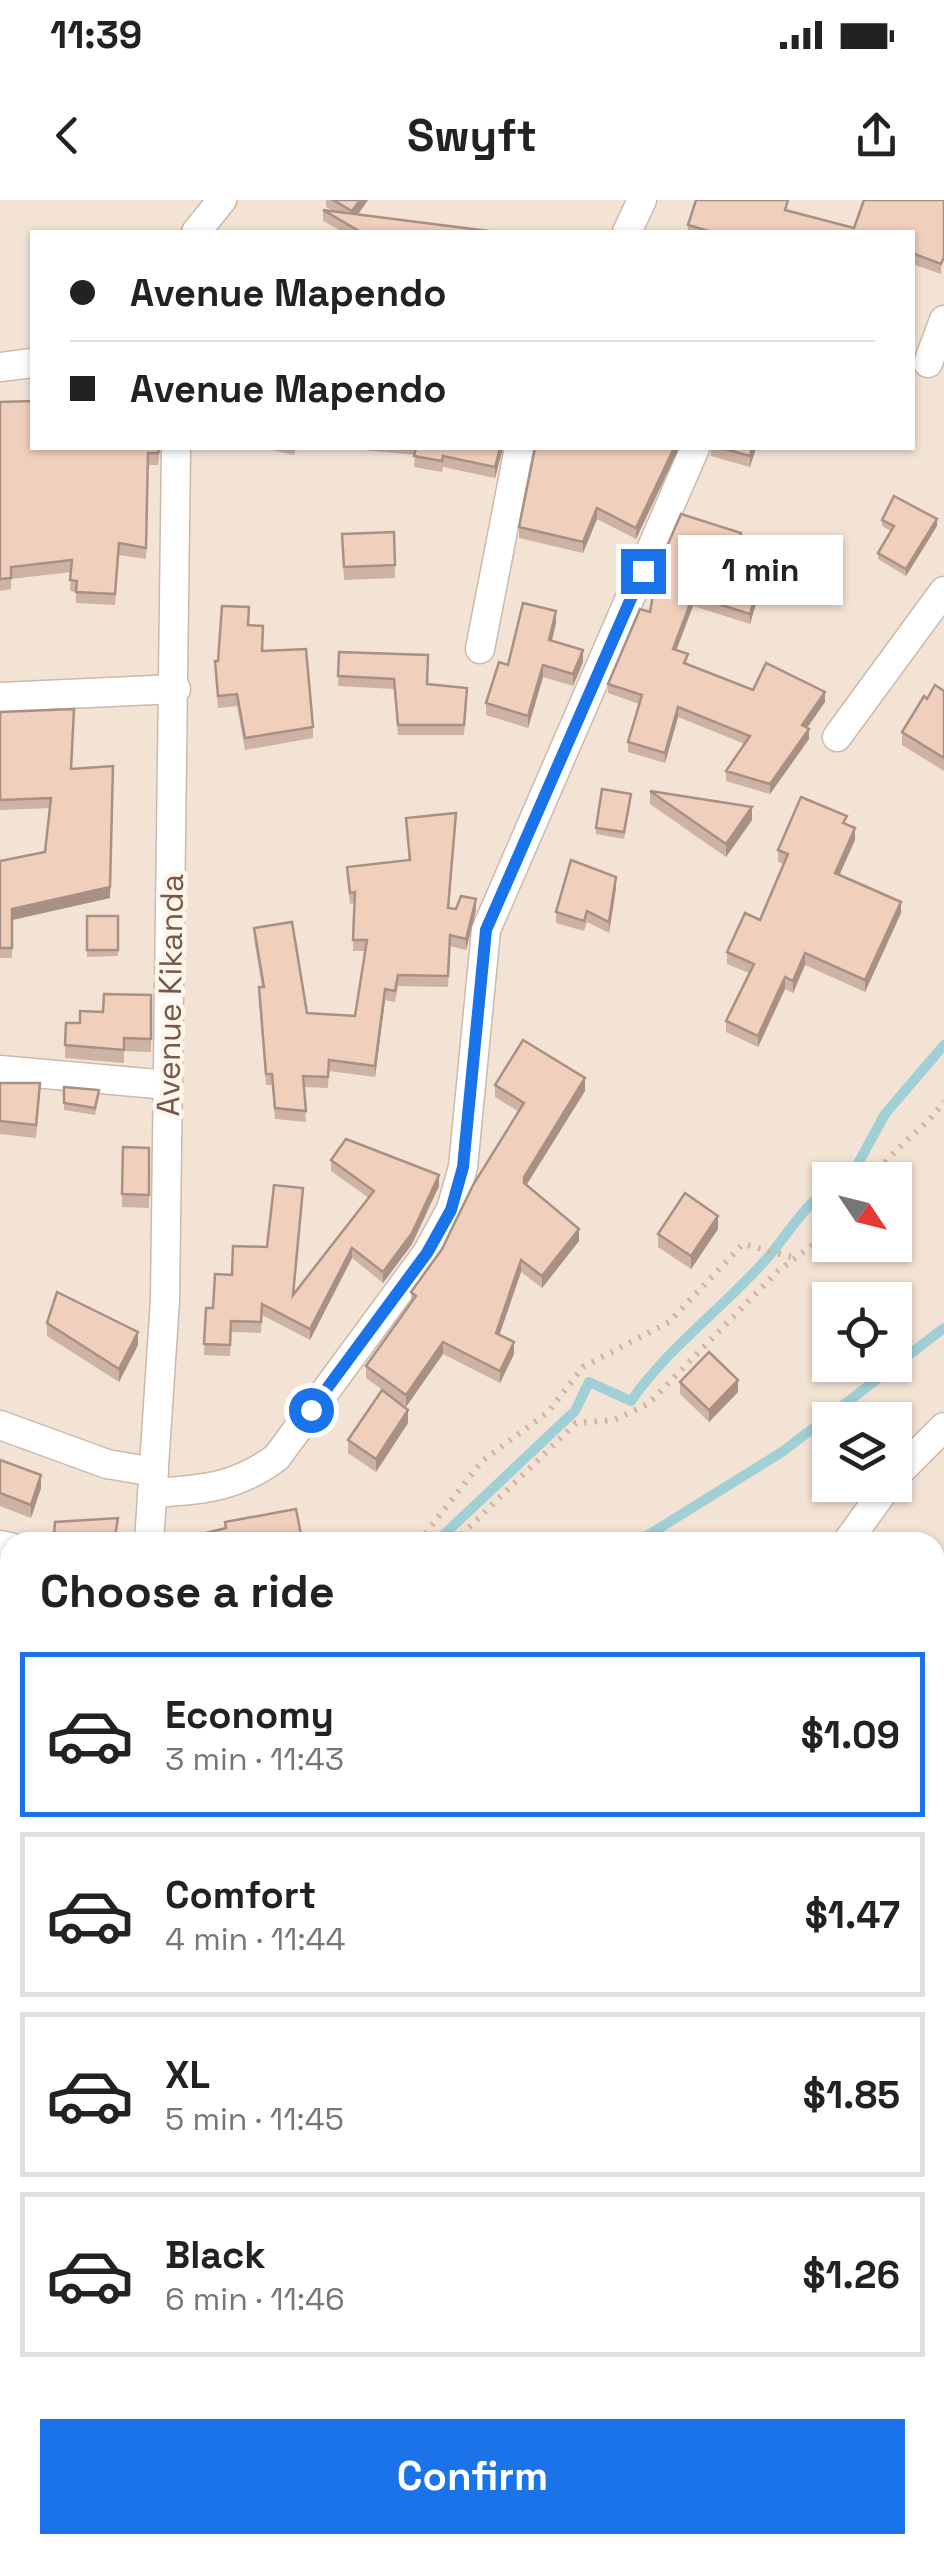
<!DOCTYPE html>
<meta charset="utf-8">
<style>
body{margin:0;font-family:"Space Grotesk",sans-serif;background:#f6f6f6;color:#222;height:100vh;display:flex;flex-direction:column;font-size:38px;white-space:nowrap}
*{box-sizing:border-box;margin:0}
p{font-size:32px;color:#767676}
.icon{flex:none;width:55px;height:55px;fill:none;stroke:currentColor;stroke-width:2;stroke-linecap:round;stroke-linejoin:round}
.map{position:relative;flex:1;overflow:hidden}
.panel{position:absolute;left:0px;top:1332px;width:945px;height:1022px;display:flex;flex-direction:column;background:#fff;border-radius:30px 30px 0 0;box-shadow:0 2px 8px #0004}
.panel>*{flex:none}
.top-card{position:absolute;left:30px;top:30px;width:885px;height:220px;border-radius:0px;box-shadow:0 2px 8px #0004;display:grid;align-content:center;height:220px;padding:0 40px;background:#fff}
.needle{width:65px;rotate:125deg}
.fabs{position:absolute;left:812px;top:962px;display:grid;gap:20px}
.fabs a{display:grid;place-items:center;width:100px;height:100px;border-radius:0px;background:#fff;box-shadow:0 2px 8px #0004;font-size:50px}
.end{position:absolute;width:45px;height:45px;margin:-22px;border:12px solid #1a73e8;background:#fff;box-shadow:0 0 0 5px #fff}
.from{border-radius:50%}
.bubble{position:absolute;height:70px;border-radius:0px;background:#fff;box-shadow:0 2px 8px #0004;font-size:32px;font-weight:700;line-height:70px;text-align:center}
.top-card b{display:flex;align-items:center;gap:35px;height:95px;font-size:38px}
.top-card b+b{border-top:2px solid #e0e0e0}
.top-card i{width:25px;height:25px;background:#222}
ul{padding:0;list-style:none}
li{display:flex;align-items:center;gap:30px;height:165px;margin:0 20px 15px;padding:0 20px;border:5px solid #e0e0e0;border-radius:0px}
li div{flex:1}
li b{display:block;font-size:38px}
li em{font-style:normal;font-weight:700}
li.selected{border-color:#1a73e8}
li>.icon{width:90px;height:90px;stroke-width:1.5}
h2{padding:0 40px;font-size:45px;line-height:120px}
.primary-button{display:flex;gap:20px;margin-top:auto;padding:20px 40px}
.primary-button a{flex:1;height:115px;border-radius:0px;background:#1a73e8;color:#fff;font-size:40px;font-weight:700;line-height:115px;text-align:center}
.status{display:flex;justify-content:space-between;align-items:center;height:70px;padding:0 50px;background:#fff;direction:ltr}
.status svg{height:28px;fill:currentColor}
header{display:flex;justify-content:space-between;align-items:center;height:130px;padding:0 40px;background:#fff;font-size:45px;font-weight:700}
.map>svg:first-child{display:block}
</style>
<div class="status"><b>11:39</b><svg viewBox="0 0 49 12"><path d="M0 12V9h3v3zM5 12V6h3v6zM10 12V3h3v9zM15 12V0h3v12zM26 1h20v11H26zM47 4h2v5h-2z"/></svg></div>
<header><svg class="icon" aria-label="back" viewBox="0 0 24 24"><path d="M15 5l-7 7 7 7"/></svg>Swyft<svg class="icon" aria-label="share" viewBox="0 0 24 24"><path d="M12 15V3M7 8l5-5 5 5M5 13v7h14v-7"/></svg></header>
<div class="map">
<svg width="944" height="2354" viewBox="0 0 944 2354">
<defs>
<pattern id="wetland-marsh" width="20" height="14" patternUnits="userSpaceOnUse" patternTransform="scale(2.5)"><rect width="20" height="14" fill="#d5e9c4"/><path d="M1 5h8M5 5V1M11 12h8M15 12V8" fill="none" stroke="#b1c0a1"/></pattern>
</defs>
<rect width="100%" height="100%" fill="#fcf2e5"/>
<path fill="#f3e3d4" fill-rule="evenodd" d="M0 0H944V2354H0ZM32 32H912V248H32ZM830 980H895V1045H830ZM830 1100H895V1165H830ZM830 1220H895V1285H830ZM10 1342H935V2345H10Z"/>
<polygon fill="url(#wetland-marsh)" points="0,1851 10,1893 10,2052 0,2056"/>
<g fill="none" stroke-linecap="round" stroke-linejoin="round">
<g stroke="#a0d0d6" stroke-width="10">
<polyline points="840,980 855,969 885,914 944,845"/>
<path d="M436 1342 575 1211 589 1182 631 1201C670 1145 725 1107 769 1056 790 1031 803 1007 830 987"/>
<polyline points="637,1342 782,1252 944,1128"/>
<polyline points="0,1715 10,1717"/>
<polyline points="0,2158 10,2156"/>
<polyline points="935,2194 944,2196"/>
</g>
<g stroke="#cdb9ac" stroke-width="31">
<g id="minor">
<polyline points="196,32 222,0"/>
<polyline points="627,32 642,0"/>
<polyline points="928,163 944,120"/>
<polyline points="0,167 32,163"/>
<polyline points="480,449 519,248"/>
<polyline points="0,497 176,489"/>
<polyline points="837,537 944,391"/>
<polyline points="0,870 168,885"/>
<polyline points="0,1225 107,1264 154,1272"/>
<polyline points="895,1276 944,1227"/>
<path d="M152 1293C201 1290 237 1288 277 1257L427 1053 451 1009 463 967 486 730 695 248"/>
<polyline points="149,1342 165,1100 176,248"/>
<polyline points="847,1342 888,1285"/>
<polyline points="0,1345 10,1347"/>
<polyline points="935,1428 944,1433"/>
<polyline points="0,1564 10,1562"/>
<polyline points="570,2345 577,2354"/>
<polyline points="226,2354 228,2345"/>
<polyline points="359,2354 360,2345"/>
</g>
</g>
<g stroke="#d5b3a0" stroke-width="6" stroke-dasharray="2.5 8" stroke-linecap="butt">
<path d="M874 980C889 948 925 931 944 901"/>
<polyline points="419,1342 482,1261 548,1212 583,1167 669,1122 743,1044 795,1058"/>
<polyline points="454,1342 576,1223 614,1220 648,1204 778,1071 830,1032"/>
<polyline points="0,1651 10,1656"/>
<polyline points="0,2332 10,2338"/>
<polyline points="24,2345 41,2354"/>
</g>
<use href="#minor" stroke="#fff" stroke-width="28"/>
</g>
<g fill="#ceb2a3">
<polygon points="326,0 368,0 358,15 496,32 343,32 323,21 323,10 334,11 326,7"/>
<polygon points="944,0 941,74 912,64 912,32 688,32 688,25 788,10 854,28"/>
<polygon points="0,202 32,248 160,248 158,265 148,265 146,359 119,355 115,405 76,403 76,392 70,391 71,372 11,379 11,389 0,391"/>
<polygon points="263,248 296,248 294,255"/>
<polygon points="364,248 503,248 495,278 443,267 442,272 414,267 415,255 364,250"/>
<polygon points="535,248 679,248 636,339 597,319 583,353 519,338 519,327"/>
<polygon points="711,248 756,248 750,267 711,256"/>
<polygon points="882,320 937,326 906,376 878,359 878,353 891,331 882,326"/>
<polygon points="394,332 395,378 344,380 342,334"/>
<polygon points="741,343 732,379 758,397 750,424 693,406 676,450 688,464 753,490 825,502 807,528 809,539 770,594 726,581 726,571 745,544 678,517 665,563 628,552 628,542 639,504 608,493 608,484 650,412"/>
<polygon points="556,423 552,441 583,462 573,486 543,477 528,528 486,515 486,503 508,465"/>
<polygon points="248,425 262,451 313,527 313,538 245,550 237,506 218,508 215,461 218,461"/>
<polygon points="339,452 467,499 464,535 398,535 394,489 338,486"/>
<polygon points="944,491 944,571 902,545 902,532 927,499"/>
<polygon points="0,512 72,569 113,577 110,698 12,720 12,758 0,758 0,661 45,652 50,608 0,610"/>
<polygon points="650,591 752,620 726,657 650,604"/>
<polygon points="631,601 624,639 596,634 596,628"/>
<polygon points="406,618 456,624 449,708 476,710 466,750 450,746 448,787 398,786 395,802 385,800 375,877 329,871 328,888 304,887 306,922 275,919 272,885 266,885 259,798 259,787 262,787 254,739 254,728 307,813 355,816 365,751 353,751 354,703 350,704 347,667 409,661"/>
<polygon points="847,625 855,640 839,675 901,713 865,792 805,765 793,793 785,789 758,847 726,832 726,821 749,773 727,764 727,752 760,720 784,664 778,662 778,650"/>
<polygon points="616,688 609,733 587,722 584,731 556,723 556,712"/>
<polygon points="87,716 118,716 118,756 87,757"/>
<polygon points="151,795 151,852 124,851 124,863 65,858 66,823 80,823 103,812"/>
<polygon points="0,883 40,896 36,938 0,934"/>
<polygon points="495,885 585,891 526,985 579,1041 542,1088 521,1072 499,1135 514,1154 500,1183 443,1154 406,1207 366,1178 366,1166 411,1103 411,1092 442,1049 518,911 495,897"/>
<polygon points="64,887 99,896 95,915 64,910"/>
<polygon points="123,947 149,948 149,1008 122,1007"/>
<polygon points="331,960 439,986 412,1044 383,1083 352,1058 310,1140 262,1115 261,1133 231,1132 230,1156 204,1155 206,1108 213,1108 232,1075 267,1047 303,999 294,1093 369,998 331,971"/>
<polygon points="718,1029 691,1069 658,1047 658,1034"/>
<polygon points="47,1123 138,1145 119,1182 47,1136"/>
<polygon points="680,1182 738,1192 709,1222 680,1194"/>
<polygon points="408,1223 376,1272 348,1253 348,1240"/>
<polygon points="0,1260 41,1288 31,1318 0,1306"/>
<polygon points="687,2345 737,2345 736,2354 687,2354"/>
</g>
<g fill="#a89184">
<polygon points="360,0 368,0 352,22 352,11"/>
<polygon points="500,248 503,248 495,278 495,267"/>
<polygon points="674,248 679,248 636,339 636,328"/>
<polygon points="752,248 756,248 750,267 750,256"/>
<polygon points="597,308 597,319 583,353 583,342"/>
<polygon points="937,319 937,326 906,376 906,369"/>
<polygon points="741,333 741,343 730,388 730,379"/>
<polygon points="758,387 758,397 750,424 750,414"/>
<polygon points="693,396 693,406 673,459 673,449"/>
<polygon points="556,411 556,423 549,452 549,440"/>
<polygon points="583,450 583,462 573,486 573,474"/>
<polygon points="543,465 543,477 528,528 528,516"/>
<polygon points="825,492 825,502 802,535 802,525"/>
<polygon points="678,507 678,517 665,563 665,553"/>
<polygon points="809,529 809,539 770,594 770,584"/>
<polygon points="113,566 110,698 12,720 12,709"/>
<polygon points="752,607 752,620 726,657 726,644"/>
<polygon points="855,628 855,640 835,685 835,673"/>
<polygon points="616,677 616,688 609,733 609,722"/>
<polygon points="476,699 476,710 466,750 466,739"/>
<polygon points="901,702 901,713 865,792 865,780"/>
<polygon points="805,753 805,765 793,793 793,781"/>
<polygon points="785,777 785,789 758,847 758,836"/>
<polygon points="385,789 385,800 375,877 375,866"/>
<polygon points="585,878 585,891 524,989 524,977"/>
<polygon points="439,975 439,986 412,1044 383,1083 383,1072"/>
<polygon points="718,1016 718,1029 691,1069 691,1056"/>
<polygon points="579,1029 579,1041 542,1088 542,1076"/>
<polygon points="352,1048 352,1058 310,1140 310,1129"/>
<polygon points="521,1060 521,1072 496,1145 496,1133"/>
<polygon points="138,1132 138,1145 119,1182 119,1169"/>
<polygon points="443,1142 443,1154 406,1207 406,1195"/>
<polygon points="514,1142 514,1154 500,1183 500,1171"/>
<polygon points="738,1180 738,1192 709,1222 709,1210"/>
<polygon points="408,1210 408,1223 376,1272 376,1259"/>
<polygon points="41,1275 41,1288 31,1318 31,1305"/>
</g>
<g fill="#f0cfbd" stroke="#a89184" stroke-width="2.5">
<polygon points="333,0 360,0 352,11"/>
<polygon points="696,0 788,0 785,10 854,28 864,0 944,0 944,57 941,64 912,53 912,32 712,32 688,25"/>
<polygon points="323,10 496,32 361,32"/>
<polygon points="32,201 32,248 159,248 158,253 148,253 146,348 119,343 115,394 76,392 77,381 70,380 72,360 11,367 11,378 0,379 0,202"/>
<polygon points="416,248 500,248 495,267 443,256 442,261 414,256"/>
<polygon points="535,248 674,248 636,328 597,308 583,342 519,327"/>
<polygon points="721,248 752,248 750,256"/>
<polygon points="894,296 937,319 906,369 878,353 894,326 882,320"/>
<polygon points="681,314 741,333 730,379 758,387 750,414 693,396 673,449 688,454 684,463 753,490 766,463 825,492 802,525 809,529 770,584 726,571 750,536 678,507 665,553 628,542 642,495 608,484 640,409 650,412 658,367"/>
<polygon points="394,332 395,365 344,367 342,334"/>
<polygon points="523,403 556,411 549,440 583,450 573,474 543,465 528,516 486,503 499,462 508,465"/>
<polygon points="222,406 249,407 248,425 263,426 262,451 306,449 313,527 245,538 237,494 218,496 215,461 218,461"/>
<polygon points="339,452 428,455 427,484 467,488 464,525 398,525 394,479 338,476"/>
<polygon points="935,485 944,491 944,558 902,532 924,496 927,499"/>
<polygon points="74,509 71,569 113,566 110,687 12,709 12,748 0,748 0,661 45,652 51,598 0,600 0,512"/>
<polygon points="602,589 631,594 624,632 596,628"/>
<polygon points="650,591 752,607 726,644"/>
<polygon points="801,597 847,616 843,623 855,628 835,673 901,702 865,780 805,753 793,781 785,777 758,836 726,821 754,764 727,752 745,713 760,720 788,654 778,650"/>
<polygon points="456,613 448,708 456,709 461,696 476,699 466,739 450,735 448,776 398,775 395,791 385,789 375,866 329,860 328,877 303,876 306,911 275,908 272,874 266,874 259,787 264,787 254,728 292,722 307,813 355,816 367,740 353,740 355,692 350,693 347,667 410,660 406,618"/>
<polygon points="571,660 616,677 609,722 587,711 584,721 556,712"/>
<rect x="87" y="716" width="31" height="34"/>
<polygon points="104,794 151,795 151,839 124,838 124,850 65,845 66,823 80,823 80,811 103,812"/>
<polygon points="523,840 585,878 524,977 524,983 579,1029 542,1076 521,1060 496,1133 514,1142 500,1171 443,1142 406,1195 366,1166 416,1096 411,1092 442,1049 473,985 524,903 495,885"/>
<polygon points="0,883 40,883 36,925 0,921"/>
<polygon points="64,887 99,890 95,908 64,903"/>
<polygon points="346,939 439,975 412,1033 383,1072 352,1048 310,1129 262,1104 261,1122 231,1121 230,1145 204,1144 206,1108 213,1108 215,1074 232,1075 233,1046 267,1047 274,985 303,988 293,1095 374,991 331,960"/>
<polygon points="123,947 149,948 149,995 122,994"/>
<polygon points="685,993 718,1016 691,1056 658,1034"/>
<polygon points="57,1092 138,1132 119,1169 47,1123"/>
<polygon points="709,1152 738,1180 709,1210 680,1182"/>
<polygon points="382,1190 408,1210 376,1259 348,1240"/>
<polygon points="0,1260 41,1275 31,1305 0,1293"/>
<polygon points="296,1309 302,1340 288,1342 204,1342 202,1334 226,1328 225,1322"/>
<polygon points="118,1318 114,1342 43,1342 44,1335 54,1336 55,1322"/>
<polygon points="743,1334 752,1342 734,1342"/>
<polygon points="687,2345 735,2345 734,2354 711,2354 687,2350"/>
</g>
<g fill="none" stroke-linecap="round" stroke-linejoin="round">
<polyline stroke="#1a73e8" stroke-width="12" points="311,1210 427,1053 451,1010 463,967 486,730 643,371"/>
</g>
<g text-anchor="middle" stroke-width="9" stroke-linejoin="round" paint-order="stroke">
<g font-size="32" fill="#74584b" stroke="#fff6eb">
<text transform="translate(170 795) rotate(-89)" y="11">Avenue Kikanda</text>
</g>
</g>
</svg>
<div class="fabs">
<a><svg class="needle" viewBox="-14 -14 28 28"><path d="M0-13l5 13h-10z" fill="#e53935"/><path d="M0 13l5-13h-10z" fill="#767676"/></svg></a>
<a><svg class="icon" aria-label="locate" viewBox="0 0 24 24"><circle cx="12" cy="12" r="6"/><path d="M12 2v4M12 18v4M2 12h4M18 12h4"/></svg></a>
<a><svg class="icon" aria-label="layers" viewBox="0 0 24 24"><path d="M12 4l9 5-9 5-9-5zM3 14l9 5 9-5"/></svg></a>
</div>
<i class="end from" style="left:311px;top:1210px"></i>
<i class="end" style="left:643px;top:371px"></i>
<div class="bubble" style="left:678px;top:335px;width:165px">1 min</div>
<div class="top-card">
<b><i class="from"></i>Avenue Mapendo</b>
<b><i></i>Avenue Mapendo</b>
</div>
<section class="panel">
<h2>Choose a ride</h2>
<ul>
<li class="selected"><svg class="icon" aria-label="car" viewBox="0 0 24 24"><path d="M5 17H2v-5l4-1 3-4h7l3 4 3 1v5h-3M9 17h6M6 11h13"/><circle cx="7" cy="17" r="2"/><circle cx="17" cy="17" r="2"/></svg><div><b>Economy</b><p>3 min · 11:43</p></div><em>$1.09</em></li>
<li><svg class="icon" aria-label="car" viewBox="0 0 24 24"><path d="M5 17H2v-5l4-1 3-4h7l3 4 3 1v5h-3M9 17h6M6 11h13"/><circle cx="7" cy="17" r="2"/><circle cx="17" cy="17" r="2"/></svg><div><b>Comfort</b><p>4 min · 11:44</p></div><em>$1.47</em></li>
<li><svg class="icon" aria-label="car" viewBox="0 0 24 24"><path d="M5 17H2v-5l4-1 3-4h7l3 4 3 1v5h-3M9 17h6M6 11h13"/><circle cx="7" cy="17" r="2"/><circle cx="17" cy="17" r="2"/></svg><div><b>XL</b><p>5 min · 11:45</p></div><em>$1.85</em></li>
<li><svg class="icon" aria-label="car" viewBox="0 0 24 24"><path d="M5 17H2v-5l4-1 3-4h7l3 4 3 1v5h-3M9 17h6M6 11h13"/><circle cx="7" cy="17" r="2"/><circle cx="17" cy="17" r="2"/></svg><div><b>Black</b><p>6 min · 11:46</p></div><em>$1.26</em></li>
</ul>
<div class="primary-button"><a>Confirm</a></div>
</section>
</div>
